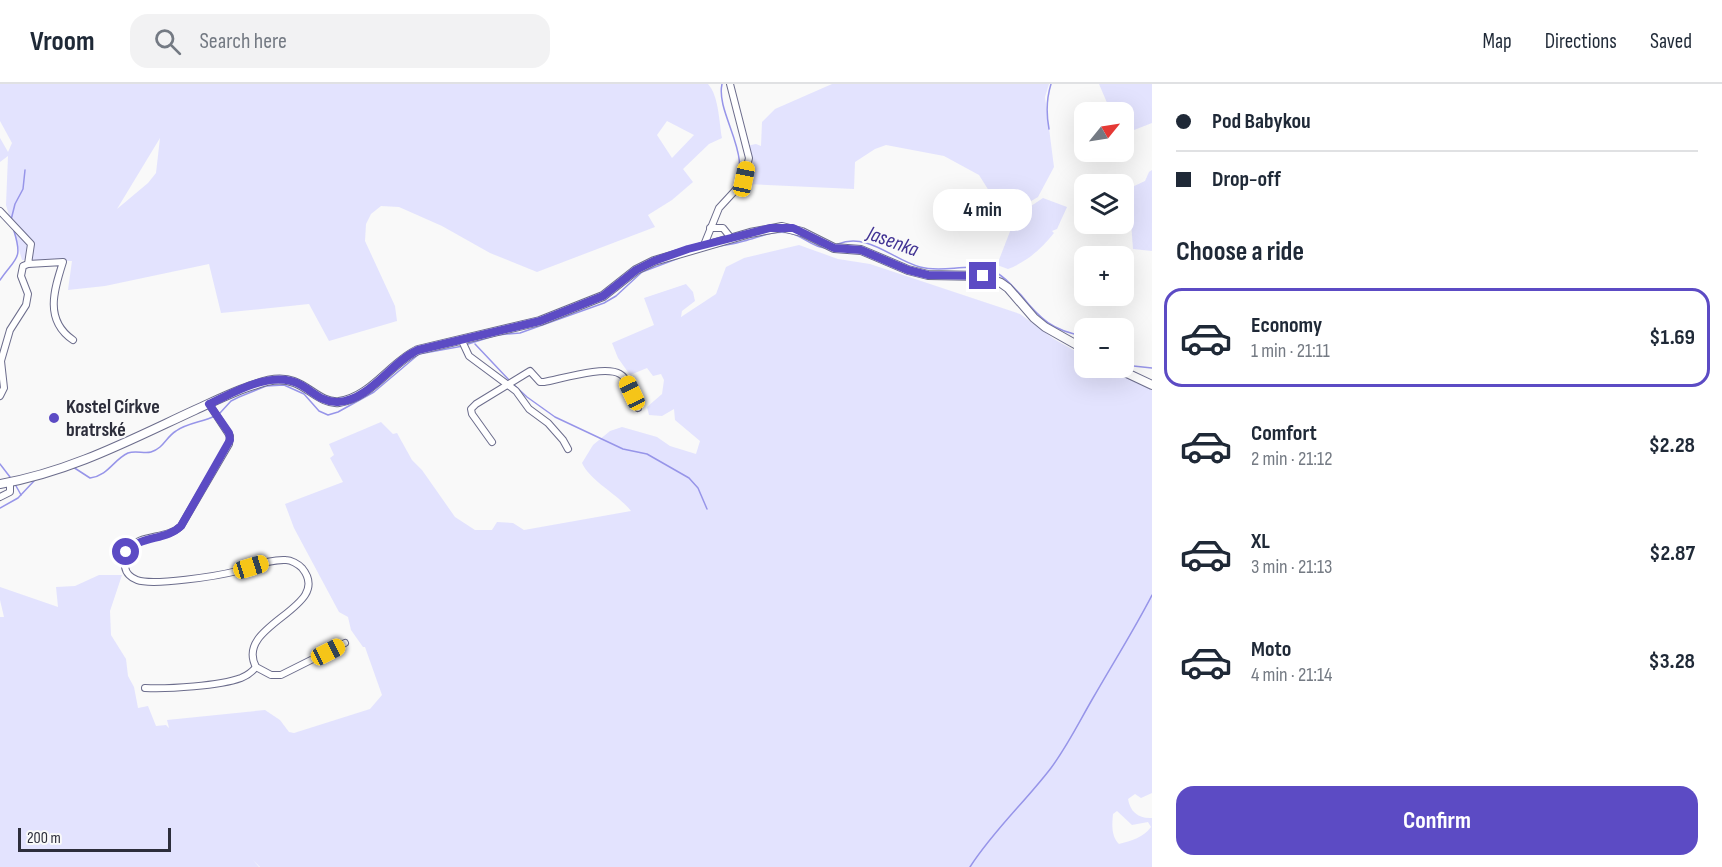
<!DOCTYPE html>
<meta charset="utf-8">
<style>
body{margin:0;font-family:"Sofia Sans Condensed",sans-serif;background:#f2f2f3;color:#1f2937;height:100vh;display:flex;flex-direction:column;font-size:22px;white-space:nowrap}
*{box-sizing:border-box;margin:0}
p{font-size:20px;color:#747a83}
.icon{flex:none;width:33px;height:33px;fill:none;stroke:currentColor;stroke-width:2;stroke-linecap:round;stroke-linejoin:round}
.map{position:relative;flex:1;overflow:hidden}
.sheet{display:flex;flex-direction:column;background:#fff;width:570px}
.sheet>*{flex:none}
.hud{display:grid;align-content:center;height:132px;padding:0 24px;background:#fff}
.needle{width:39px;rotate:60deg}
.fabs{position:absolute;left:1074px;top:18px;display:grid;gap:12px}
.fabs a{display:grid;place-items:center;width:60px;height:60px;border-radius:12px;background:#fff;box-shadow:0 6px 24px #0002;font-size:30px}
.scale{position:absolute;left:18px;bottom:15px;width:153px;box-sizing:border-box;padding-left:6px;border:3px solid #2d2e3b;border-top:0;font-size:16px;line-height:21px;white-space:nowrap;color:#2d2e3b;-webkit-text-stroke:4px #f9f9f9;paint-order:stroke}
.end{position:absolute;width:27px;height:27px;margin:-14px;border:8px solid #5c4bc4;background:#fff;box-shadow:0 0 0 3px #fff}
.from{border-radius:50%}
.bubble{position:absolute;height:42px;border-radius:18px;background:#fff;box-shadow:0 6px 24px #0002;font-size:20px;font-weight:700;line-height:42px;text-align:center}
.car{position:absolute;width:18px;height:36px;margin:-18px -9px;border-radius:8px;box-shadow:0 0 4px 2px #0007;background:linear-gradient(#f5c518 24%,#345 0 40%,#f5c518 0 76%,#345 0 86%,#f5c518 0)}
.hud b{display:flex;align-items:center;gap:21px;height:57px;font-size:22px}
.hud b+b{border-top:2px solid #e0e1e3}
.hud i{width:15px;height:15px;background:#1f2937}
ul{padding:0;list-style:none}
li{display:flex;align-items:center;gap:18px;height:99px;margin:0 12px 9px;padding:0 12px;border:3px solid transparent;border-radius:18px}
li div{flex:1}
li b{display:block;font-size:22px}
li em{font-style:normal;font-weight:700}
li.on{border-color:#5c4bc4}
li>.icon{width:54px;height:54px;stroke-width:1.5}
h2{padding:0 24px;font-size:27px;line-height:72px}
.button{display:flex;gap:12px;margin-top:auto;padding:12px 24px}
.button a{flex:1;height:69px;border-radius:18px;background:#5c4bc4;color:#fff;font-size:24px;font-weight:700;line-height:69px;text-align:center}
header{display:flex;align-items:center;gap:36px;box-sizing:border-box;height:84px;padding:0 30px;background:#fff;border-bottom:2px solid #e0e1e3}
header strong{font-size:28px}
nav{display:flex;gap:33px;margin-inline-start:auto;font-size:21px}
.search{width:420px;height:54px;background:#f2f2f3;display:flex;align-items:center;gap:15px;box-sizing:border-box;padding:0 21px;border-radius:18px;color:#747a83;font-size:22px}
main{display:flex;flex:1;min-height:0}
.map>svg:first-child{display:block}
</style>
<header>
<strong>Vroom</strong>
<div class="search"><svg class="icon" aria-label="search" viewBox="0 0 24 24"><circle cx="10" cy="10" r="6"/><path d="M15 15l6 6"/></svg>Search here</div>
<nav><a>Map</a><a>Directions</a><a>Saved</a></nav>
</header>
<main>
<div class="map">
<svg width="1152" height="783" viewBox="0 0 1152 783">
<rect width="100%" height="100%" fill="#f9f9f9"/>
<g fill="#e3e3fe" fill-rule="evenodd">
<path d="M0 0H708C719 12 719 38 722 54L709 60 683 85 693 98 672 116 648 131 655 143 537 188 490 169 442 142 399 123 381 122 371 130 366 140 365 157 395 222 397 237 329 257 309 220 221 229 209 180 105 202 68 206 72 177 22 176 6 121 8 72 0 78V54L8 68 12 59 0 37ZM667 37 694 51 672 74 657 51ZM160 54 156 89 148 99 117 125Z"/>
<polygon points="832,0 1049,0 1045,13 1054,83 1038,113 1016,126 996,118 979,91 944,72 886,61 875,65 855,78 854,105 746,100 748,82 746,62 756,60 761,62 762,38 775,25"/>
<polygon points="1099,0 1152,0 1152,39 1134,46 1126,31 1124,32 1124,28 1111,28"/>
<polygon points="1152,86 1152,167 1133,165 1131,138 1129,137 1121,144 1117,140 1124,140 1124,100 1106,99 1118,96 1132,103 1145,97 1149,88"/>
<path d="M1043 114 1067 123 1057 145 1052 147 1054 149C1041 165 1028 177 1008 185L997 181 1016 132Z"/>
<path d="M799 161 838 175 870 180 1020 230 1054 255 1084 272V284H1106L1152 306V709L1141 714 1135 710 1128 715C1130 728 1139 735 1152 734V783H260L253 776 259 783H0V533H4L0 516V503L58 523 56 503 75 502 99 491H122L110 527 111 551 126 575 128 592 134 603 138 624 148 622 156 642 166 641 169 644 167 636 265 626 280 636 289 648 294 649 370 625 382 611 365 563H363L351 546 348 533 339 528 294 444 285 420 343 398 330 374 334 371 329 360 381 338 393 350 397 349 412 376 422 386 455 433 475 446H492L497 438 513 439 524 446 631 427C619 411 590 397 582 379L593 361 610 347 622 343 657 353 670 362 696 370 700 357 675 336 674 325 662 332 649 331 647 323 662 310 664 296 661 290 653 292 647 284 630 291 618 274 612 259 654 241 644 214 686 200 693 208 695 217 682 227 681 233 716 210 726 183 744 174ZM1117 727 1132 741 1148 738 1151 743C1144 753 1131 757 1119 760 1111 752 1112 740 1113 730Z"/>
</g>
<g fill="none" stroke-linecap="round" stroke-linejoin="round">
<g stroke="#9795e9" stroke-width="1.5">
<path d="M722 0C715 31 758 76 730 108"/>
<path d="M1049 45C1046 29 1046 16 1051 0"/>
<polyline points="11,136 15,120 23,105 25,86"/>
<path d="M838 160C868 148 893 176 920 183 946 190 972 176 997 189 1007 195 1013 203 1021 211 1040 235 1053 247 1084 252"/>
<path d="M715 163C725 161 734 160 744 157 760 153 773 146 790 149 803 152 812 163 825 164"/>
<path d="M0 196C16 173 23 176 14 147"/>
<polyline points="468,260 497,251 520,249 604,219 616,212 642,188 679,174"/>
<polyline points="475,260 509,296"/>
<polyline points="1124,281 1152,284"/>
<polyline points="512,299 527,313 555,333 623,365 647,370 689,394 698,404 707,425"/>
<polyline points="220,329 231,317 239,313 266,302 284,301 304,310 319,327 328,331 338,328 374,308 419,270 463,262"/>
<polyline points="0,380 10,393"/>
<path d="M73 383 90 394C109 391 113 376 128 369 136 366 144 370 151 368 164 364 166 353 176 347 187 339 203 338 215 332"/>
<polyline points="15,400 21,411"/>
<polyline points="0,424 18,414 34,397"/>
<path d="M970 783C993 747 1025 718 1051 684 1068 661 1079 638 1093 614 1113 579 1134 546 1152 511"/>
</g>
<g stroke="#6c6d8c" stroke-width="8">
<g id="minor">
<path d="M0 127 31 160 28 180 63 178C54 206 44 236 73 256"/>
<polyline points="710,144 723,144 731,154"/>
<polyline points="704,161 719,124 743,98 749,74 730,0"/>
<polyline points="462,257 469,272 516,307 529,325 548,339 563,356 568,365"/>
<polyline points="0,312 4,304 1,277 10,246 26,221 28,210 21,192 23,182 28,180"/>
<path d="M209 320 230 352 229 360 181 442C167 456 139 449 128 466 125 470 123 478 125 483 126 489 131 494 137 496 153 502 218 492 237 487 253 483 269 475 286 476 291 476 298 480 302 484 335 524 233 540 256 583L271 591H281L345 559"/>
<path d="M492 358 472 330 471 325 476 320 530 287 540 298H544C561 295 605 281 620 290 629 295 634 314 638 324"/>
<polyline points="0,413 10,408 10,398"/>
<path d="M145 604C169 605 219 602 241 594 246 592 252 588 256 583"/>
</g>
</g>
<g stroke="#6c6d8c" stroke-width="10">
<g id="tertiary">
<polyline points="1116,284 1152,301"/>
<path d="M0 400C70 388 132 355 195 326 215 317 234 307 254 301 267 296 281 293 294 298 309 303 322 320 339 318 372 313 390 279 418 266L540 237 603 212 636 186 654 177 750 149 782 143 802 148 834 164 861 166 908 186 928 191 983 192 1001 199 1008 204 1034 234 1045 243 1084 265"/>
</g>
</g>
<use href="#minor" stroke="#fff" stroke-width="6"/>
<use href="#tertiary" stroke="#fff" stroke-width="8"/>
</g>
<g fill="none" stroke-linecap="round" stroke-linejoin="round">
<path stroke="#5c4bc4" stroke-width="8" d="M126 468C140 451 166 457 181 442L230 356 229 349 209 320C235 308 272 285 301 301 312 307 323 319 338 318 370 316 391 278 418 266L540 237 603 212 636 186 654 177 688 165 770 144H793L834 164 861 166 908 186 928 191 983 192"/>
</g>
<circle fill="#5c4bc4" stroke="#f9f9f9" stroke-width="2" cx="54" cy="334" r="6"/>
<g text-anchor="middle" stroke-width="4.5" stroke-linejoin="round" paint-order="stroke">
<g font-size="20" font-weight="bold" fill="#2d2e3b" stroke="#f9f9f9" text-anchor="start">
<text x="66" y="329">Kostel Církve<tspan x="66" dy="23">bratrské</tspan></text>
</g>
<g font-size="21" font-style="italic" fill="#423394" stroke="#f9f9f9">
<text transform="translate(893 157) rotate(20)" y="7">Jasenka</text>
</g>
</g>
</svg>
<div class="fabs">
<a><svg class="needle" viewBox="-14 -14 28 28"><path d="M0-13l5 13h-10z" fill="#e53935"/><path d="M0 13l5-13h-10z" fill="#747a83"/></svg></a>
<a><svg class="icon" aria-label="layers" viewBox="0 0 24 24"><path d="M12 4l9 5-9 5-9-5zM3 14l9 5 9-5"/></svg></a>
<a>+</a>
<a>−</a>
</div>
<div class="scale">200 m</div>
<i class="end from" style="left:126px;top:468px"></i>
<i class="end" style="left:983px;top:192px"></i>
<div class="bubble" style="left:933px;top:105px;width:99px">4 min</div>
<i class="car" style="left:744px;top:95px;rotate:12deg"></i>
<i class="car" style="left:632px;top:309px;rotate:335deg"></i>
<i class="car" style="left:251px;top:483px;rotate:73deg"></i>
<i class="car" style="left:328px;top:568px;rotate:63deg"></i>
</div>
<section class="sheet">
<div class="hud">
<b><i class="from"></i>Pod Babykou</b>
<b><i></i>Drop-off</b>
</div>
<h2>Choose a ride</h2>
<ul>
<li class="on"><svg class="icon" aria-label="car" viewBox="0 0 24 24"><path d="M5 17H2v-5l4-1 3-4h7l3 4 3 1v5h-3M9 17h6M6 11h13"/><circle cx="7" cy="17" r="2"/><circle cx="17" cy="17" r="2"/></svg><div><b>Economy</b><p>1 min · 21:11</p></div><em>$1.69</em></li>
<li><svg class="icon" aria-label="car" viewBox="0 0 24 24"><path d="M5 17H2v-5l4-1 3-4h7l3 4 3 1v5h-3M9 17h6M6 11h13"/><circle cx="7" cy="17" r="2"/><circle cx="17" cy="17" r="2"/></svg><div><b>Comfort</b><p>2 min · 21:12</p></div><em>$2.28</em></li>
<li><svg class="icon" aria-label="car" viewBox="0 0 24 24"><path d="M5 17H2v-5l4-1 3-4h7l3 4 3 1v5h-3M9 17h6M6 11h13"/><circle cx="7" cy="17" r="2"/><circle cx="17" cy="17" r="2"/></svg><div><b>XL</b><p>3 min · 21:13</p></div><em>$2.87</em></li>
<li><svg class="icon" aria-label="car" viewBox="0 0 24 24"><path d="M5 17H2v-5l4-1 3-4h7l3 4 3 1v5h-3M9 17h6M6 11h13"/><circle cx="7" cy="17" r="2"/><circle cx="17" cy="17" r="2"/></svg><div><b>Moto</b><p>4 min · 21:14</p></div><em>$3.28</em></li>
</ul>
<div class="button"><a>Confirm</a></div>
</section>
</main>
